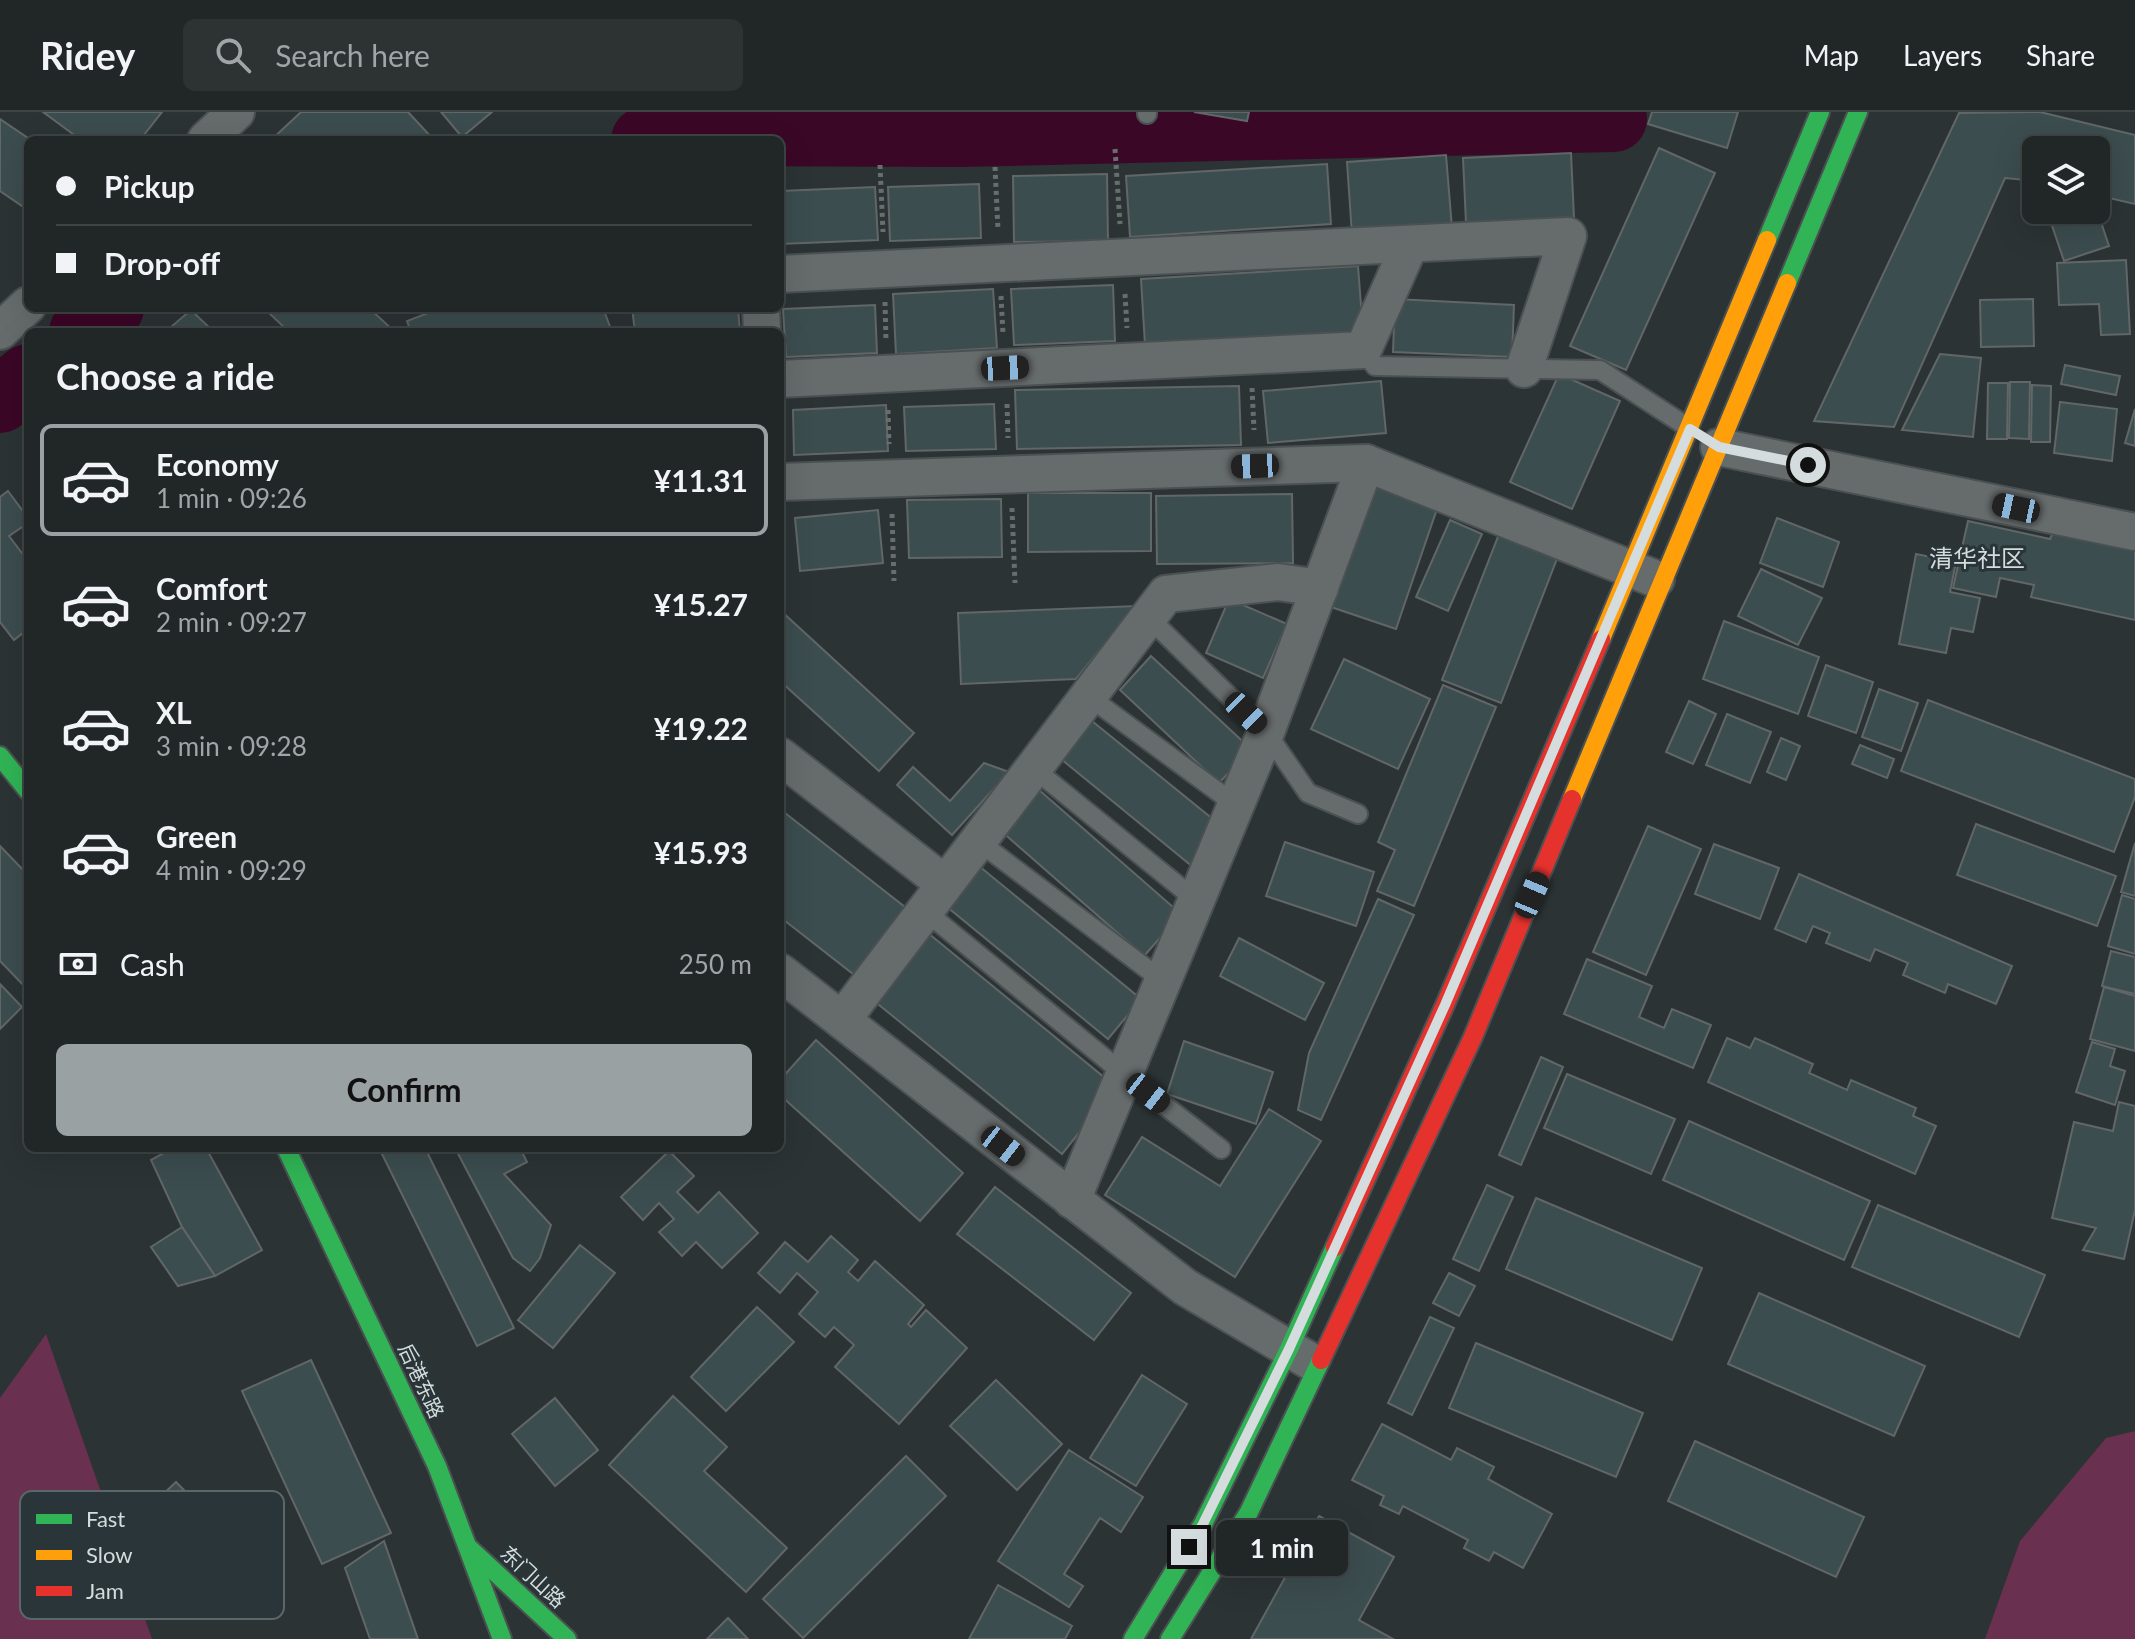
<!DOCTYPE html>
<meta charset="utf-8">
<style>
body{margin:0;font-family:Lato,"Noto Sans SC",sans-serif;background:#2d3233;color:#f1f3f6;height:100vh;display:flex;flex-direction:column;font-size:30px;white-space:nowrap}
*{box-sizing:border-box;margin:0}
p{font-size:26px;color:#a2a5a7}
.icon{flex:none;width:44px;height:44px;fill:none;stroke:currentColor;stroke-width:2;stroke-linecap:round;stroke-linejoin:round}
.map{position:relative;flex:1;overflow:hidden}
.side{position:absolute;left:24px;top:216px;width:760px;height:824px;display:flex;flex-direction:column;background:#212627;border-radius:12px;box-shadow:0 8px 32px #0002,0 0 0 2px #3e4344}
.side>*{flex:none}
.guide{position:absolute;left:24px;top:24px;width:760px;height:176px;border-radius:12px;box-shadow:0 8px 32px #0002,0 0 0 2px #3e4344;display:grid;align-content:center;height:176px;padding:0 32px;background:#212627}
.buttons{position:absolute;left:2022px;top:24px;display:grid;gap:16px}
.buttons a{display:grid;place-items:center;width:88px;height:88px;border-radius:12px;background:#212627;box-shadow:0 8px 32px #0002,0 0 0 2px #3e4344;font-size:40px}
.end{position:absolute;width:36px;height:36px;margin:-18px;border:10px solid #d4dcdd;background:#111;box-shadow:0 0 0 4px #111}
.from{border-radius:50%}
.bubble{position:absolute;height:56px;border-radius:12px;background:#212627;box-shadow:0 8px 32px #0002,0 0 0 2px #3e4344;font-size:26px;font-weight:700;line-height:56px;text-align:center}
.car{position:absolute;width:24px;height:48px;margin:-24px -12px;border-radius:10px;box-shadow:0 0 6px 2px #0007;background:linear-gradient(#222 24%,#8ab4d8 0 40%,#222 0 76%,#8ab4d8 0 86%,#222 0)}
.guide b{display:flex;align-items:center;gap:28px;height:76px;font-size:30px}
.guide b+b{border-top:2px solid #3e4344}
.guide i{width:20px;height:20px;background:#f1f3f6}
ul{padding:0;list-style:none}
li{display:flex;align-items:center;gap:24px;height:112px;margin:0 16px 12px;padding:0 16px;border:4px solid transparent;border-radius:12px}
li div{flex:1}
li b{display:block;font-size:30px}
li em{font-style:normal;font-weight:700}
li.selected{border-color:#99a1a2}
li>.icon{width:72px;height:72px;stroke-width:1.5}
h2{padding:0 32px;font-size:36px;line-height:96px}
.pay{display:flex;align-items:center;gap:20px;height:88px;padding:0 32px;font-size:30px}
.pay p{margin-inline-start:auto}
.primary-button{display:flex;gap:16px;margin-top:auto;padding:16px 32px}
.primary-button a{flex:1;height:92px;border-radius:12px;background:#99a1a2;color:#111;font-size:32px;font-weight:700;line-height:92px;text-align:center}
header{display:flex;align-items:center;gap:48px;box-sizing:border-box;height:112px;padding:0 40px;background:#212627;border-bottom:2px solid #3e4344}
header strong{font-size:38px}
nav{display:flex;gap:44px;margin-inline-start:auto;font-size:28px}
.search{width:560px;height:72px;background:#2d3233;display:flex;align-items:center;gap:20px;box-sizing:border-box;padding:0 28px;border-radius:12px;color:#a2a5a7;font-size:30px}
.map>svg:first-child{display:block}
</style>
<header>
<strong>Ridey</strong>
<div class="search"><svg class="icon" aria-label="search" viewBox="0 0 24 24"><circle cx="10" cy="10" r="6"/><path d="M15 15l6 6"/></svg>Search here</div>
<nav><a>Map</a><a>Layers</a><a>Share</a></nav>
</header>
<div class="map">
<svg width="2135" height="1527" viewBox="0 0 2135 1527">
<rect width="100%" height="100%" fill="#2c3334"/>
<g fill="#69304f">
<polygon points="46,1222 152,1527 0,1527 0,1286"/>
<polygon points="2135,1319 2135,1527 1985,1527 2020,1429 2106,1326"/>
</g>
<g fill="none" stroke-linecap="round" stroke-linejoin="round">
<g stroke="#3b0727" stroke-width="66">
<polyline points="644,28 695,21 959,22 1614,7"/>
<polyline points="82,220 111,196"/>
<polyline points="0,288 28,265"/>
</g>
</g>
<g fill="#3c4d4f" stroke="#616667" stroke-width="2">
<polygon points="43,0 162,0 140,28 81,28"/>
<polygon points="301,0 408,0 434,28 271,28"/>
<polygon points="441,0 492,0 462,25"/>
<polygon points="1194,0 1249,0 1247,9"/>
<polygon points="1652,0 1738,0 1727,36 1648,12"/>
<polygon points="2040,0 2135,23 2135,92 2096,83 2096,38 2036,38 2036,69 2005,66 1894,315 1814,309 1959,1"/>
<polygon points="0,7 31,28 28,28 28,98 0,79"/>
<polygon points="1659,36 1715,61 1626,258 1570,234"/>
<polygon points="1571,41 1574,106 1466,111 1463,46"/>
<polygon points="1446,43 1452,116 1352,123 1347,50"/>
<polygon points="1327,52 1331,112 1130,125 1126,64"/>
<polygon points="1107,62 1108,129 1014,130 1013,64"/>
<polygon points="979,72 981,126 890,129 888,75"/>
<polygon points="875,75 878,128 780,132 780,79"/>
<polygon points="2096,95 2109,134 2064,149 2047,99 2096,98"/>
<polygon points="2126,148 2130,222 2101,223 2099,192 2059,193 2057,151"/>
<polygon points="1358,154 1363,220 1145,233 1141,167"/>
<polygon points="1113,173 1115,229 1014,233 1011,177"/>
<polygon points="993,177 997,236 896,242 893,182"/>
<polygon points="1395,187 1514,193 1512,245 1393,240"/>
<polygon points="2033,187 2034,234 1981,235 1980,188"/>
<polygon points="875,193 877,241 786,245 783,197"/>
<polygon points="270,196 369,196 395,220 289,220 267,199"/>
<polygon points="441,196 603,196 612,220 411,220 407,209"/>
<polygon points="632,196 738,196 740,220 635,220"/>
<polygon points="191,198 214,220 165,220"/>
<polygon points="1940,242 1981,246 1973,325 1902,318"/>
<polygon points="2065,253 2120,264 2116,283 2061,272"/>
<polygon points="1559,262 1620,289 1572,397 1510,370"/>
<polygon points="1381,269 1386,321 1268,331 1263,279"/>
<polygon points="2010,270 2030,270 2029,327 2009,326"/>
<polygon points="1988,271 2008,271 2007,327 1987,327"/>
<polygon points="2032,273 2051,274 2050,330 2031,330"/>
<polygon points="1239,274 1241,333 1017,337 1015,278"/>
<polygon points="2060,290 2117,297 2112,349 2054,341"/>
<polygon points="994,292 996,337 906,339 904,295"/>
<polygon points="886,293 888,339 794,343 793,298"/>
<polygon points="2135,297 2135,334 2125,331"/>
<polygon points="1373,369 1439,391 1396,517 1331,495"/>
<polygon points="8,379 28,406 28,411 9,424 28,449 28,517 14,528 0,510 0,385"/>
<polygon points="1028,381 1151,381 1151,439 1028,440"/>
<polygon points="1292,382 1293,451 1157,452 1156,384"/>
<polygon points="1001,387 1002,445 909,446 907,388"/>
<polygon points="878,398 883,451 800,459 795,406"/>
<polygon points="1777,406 1839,430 1823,475 1760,451"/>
<polygon points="1450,408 1482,422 1448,499 1416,485"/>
<polygon points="1968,409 2050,427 2055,416 2135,434 2135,508 2031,485 2034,473 2000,466 1996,485 1953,476"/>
<polygon points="1501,417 1560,439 1501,591 1442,568"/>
<polygon points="1916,442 1956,450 1950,480 1980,486 1973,520 1951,516 1946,541 1899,532"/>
<polygon points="1761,457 1822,486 1798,533 1738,504"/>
<polygon points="1229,487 1287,512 1263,566 1206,541"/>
<polygon points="1136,494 1076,567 961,572 958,501"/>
<polygon points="780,498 914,621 879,659 780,569"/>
<polygon points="1724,509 1819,545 1798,602 1703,567"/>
<polygon points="1151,544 1251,637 1219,671 1120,578"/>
<polygon points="1344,547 1430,587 1398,657 1311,617"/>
<polygon points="1826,553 1873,570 1856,621 1808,604"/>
<polygon points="1443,573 1496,595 1414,794 1377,779 1395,738 1378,730"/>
<polygon points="1879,577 1918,591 1901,639 1862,625"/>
<polygon points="1928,588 2135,667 2135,685 2114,740 1901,659"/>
<polygon points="1689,589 1716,602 1693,652 1666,640"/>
<polygon points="1727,602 1771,620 1750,671 1706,653"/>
<polygon points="1092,609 1225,717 1193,755 1061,647"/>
<polygon points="1781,626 1800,634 1786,668 1767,660"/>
<polygon points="1860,633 1894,647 1887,666 1852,652"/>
<polygon points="984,651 1009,660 952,723 897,673 913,655 950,689"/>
<polygon points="1038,677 1181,802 1144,844 1001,719"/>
<polygon points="780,697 910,799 857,865 780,805"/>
<polygon points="1976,712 2116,764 2097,814 1957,763"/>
<polygon points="1648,714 1701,737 1646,863 1593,840"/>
<polygon points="1285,730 1374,760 1356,814 1266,784"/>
<polygon points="2135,731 2135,784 2121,780"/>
<polygon points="1714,732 1779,756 1760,807 1695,782"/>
<polygon points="0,734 28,763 28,878 0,849"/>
<polygon points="979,754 1141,887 1108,927 946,794"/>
<polygon points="1799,762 2012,854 1996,892 1948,872 1945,881 1903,863 1908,851 1875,837 1870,849 1826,831 1830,821 1813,814 1806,830 1775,817"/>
<polygon points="2122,783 2135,787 2135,842 2108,834"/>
<polygon points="1378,787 1414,803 1321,1008 1298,998 1309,941"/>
<polygon points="928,821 1116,975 1062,1042 873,888"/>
<polygon points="1239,826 1324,871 1305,908 1220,864"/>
<polygon points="2111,839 2135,845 2135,882 2102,874"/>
<polygon points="1587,847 1652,874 1639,905 1664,916 1672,897 1711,913 1693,956 1564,902"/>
<polygon points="0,872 22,895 0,917"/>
<polygon points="2104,875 2135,884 2135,939 2090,927"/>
<polygon points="1727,926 1750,936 1755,926 1813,952 1809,961 1847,978 1851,968 1916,996 1913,1004 1936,1014 1915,1062 1708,970"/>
<polygon points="816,928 963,1061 920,1109 780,983 780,968"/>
<polygon points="1184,929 1273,960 1256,1012 1167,982"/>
<polygon points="2092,930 2115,937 2110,954 2125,959 2115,993 2076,980"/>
<polygon points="1541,945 1563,955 1521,1053 1499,1043"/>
<polygon points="1567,962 1675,1007 1651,1062 1544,1016"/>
<polygon points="2119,990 2135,994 2135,1098 2124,1147 2083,1138 2096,1116 2052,1106 2074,1010 2113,1019"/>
<polygon points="1269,997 1321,1029 1235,1165 1105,1083 1142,1025 1220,1074"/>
<polygon points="1689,1009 1870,1089 1844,1148 1663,1068"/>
<polygon points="173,1036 206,1036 262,1138 215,1164 182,1115 151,1048"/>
<polygon points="379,1036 425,1036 514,1216 477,1234"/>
<polygon points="455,1036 520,1036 527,1050 504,1062 551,1113 540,1146 530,1159 513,1146"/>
<polygon points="669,1039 694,1064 677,1080 698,1101 719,1080 758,1121 722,1156 696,1130 682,1144 659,1120 674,1107 659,1091 643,1108 621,1085"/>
<polygon points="1487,1073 1513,1085 1479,1159 1453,1147"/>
<polygon points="995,1075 1131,1181 1094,1228 957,1122"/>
<polygon points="1536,1086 1702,1156 1672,1228 1506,1157"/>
<polygon points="1878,1093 2045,1163 2019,1225 1852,1155"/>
<polygon points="182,1115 215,1164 178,1174 151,1135"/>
<polygon points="831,1124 858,1148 848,1160 858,1169 875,1149 924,1193 908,1212 911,1215 926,1198 967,1236 899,1312 835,1255 854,1233 834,1215 825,1225 799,1202 818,1180 797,1161 780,1181 758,1161 785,1130 808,1150"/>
<polygon points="580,1133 615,1161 553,1236 518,1208"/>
<polygon points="1449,1161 1475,1174 1459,1204 1433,1191"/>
<polygon points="1759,1181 1925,1254 1894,1324 1728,1252"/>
<polygon points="757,1195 794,1230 726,1299 691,1265"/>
<polygon points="1430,1205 1454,1216 1412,1303 1388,1291"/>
<polygon points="1476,1231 1643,1301 1616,1365 1449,1296"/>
<polygon points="311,1248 391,1421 322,1452 242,1279"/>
<polygon points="1142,1263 1187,1292 1136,1374 1090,1346"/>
<polygon points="996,1268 1062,1332 1017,1378 950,1314"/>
<polygon points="673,1284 727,1335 704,1359 787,1436 746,1480 609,1353"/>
<polygon points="555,1286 598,1338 555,1374 512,1322"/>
<polygon points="1382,1312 1451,1348 1457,1336 1494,1355 1488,1367 1552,1402 1523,1456 1494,1440 1489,1449 1464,1436 1468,1428 1403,1394 1399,1402 1380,1393 1384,1384 1352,1368"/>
<polygon points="1695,1329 1864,1405 1836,1465 1668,1389"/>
<polygon points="1069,1338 1143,1385 1121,1420 1100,1406 1064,1462 1083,1474 1069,1495 998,1449"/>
<polygon points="906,1344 946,1384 803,1526 763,1487"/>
<polygon points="176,1370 220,1415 159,1474 114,1429"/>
<polygon points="1319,1404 1394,1445 1359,1508 1393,1527 1251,1527"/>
<polygon points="384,1429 418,1527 370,1527 345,1456"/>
<polygon points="998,1473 1072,1514 1065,1527 969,1527"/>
<polygon points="728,1506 748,1527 707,1527"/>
</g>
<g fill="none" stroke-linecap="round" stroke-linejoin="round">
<g stroke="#4b5152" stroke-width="22">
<g id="lane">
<polyline points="1147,2 1147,0"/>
<polyline points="1363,238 1375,254 1600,258 1689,316"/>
<polyline points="1148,505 1266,620 1308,681 1358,702"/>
<polyline points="1088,584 1236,693"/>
<polyline points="1033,656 1196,788"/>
<polyline points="978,729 1163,869"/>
<polyline points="925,799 1124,962 1221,1037"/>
</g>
</g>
<g stroke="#4b5152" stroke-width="40">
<g id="street">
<polyline points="206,28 236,0"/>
<polyline points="780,162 1568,124 1524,257"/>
<polyline points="761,196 762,220"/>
<polyline points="0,219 28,193"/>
<polyline points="780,267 1363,238 1410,132"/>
<polyline points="1719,335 2135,420"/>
<polyline points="780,370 1366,351 1656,467"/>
<polyline points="780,644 945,772"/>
<polyline points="780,860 1185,1175 1310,1249"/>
<polyline points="842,908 1166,482 1278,470 1320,476"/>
<polyline points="1072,1088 1266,620 1366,351"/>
</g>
</g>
<g stroke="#4b5152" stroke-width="22">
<g id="fast">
<polyline points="1767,128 1820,0"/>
<polyline points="1787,171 1858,0"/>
<polyline points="0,644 28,679"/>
<polyline points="286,1036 437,1354 502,1527"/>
<polyline points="469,1436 567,1527"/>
<polyline points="1133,1527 1203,1412 1289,1237 1335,1135"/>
<polyline points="1170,1527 1249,1400 1321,1248"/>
</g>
</g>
<g stroke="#4b5152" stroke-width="22">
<g id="slow">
<polyline points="1601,527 1767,128"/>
<polyline points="1572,687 1787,171"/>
</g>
</g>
<g stroke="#4b5152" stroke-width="22">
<g id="jam">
<polyline points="1335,1135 1445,893 1601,527"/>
<polyline points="1321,1248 1473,925 1572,687"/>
</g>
</g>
<g stroke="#686d6e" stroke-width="5" stroke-dasharray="4 4" stroke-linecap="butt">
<polyline points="1115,37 1120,112"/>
<polyline points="880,53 883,120"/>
<polyline points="995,55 998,118"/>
<polyline points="1125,182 1127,216"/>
<polyline points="1001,184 1003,222"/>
<polyline points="885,190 886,228"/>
<polyline points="1252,276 1254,318"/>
<polyline points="1007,292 1008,326"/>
<polyline points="888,298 889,332"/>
<polyline points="1012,396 1015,471"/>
<polyline points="892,402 894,469"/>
</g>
<use href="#lane" stroke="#666b6c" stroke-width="18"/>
<use href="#street" stroke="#666b6c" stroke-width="36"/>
<use href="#fast" stroke="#30b455" stroke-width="18"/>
<use href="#slow" stroke="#ff9f0a" stroke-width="18"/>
<use href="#jam" stroke="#e5322d" stroke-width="18"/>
</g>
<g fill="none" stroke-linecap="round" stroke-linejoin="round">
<polyline stroke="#d4dcdd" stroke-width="10" points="1189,1435 1203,1412 1289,1237 1445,893 1690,317 1719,335 1808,353"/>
</g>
<g text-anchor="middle" stroke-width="6" stroke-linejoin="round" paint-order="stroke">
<g font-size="20" fill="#d4dcdd" stroke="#293538">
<text transform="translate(421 1269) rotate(65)" y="7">后港东路</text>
<text transform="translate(533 1465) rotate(43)" y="7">东门山路</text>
</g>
<g font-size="24" fill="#d4dcdd" stroke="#293538">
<text x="1977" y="455">清华社区</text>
</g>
</g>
<rect x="20" y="1379" width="264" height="128" rx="12" fill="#293538" stroke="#5c676a" stroke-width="2"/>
<rect x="36" y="1402" width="36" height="10" fill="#30b455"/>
<rect x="36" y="1438" width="36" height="10" fill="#ff9f0a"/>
<rect x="36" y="1474" width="36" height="10" fill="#e5322d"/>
<g font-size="22" fill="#d4dcdd">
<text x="86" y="1415">Fast</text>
<text x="86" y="1451">Slow</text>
<text x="86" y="1487">Jam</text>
</g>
</svg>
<div class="buttons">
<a><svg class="icon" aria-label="layers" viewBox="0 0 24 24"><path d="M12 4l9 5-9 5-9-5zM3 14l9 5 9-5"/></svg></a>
</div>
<i class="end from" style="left:1808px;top:353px"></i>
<i class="end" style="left:1189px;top:1435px"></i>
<div class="bubble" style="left:1216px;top:1408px;width:132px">1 min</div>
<i class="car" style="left:1005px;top:256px;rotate:87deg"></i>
<i class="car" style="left:1255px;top:354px;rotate:268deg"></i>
<i class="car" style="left:2016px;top:396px;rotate:282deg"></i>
<i class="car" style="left:1246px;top:601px;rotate:134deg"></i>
<i class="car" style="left:1532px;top:783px;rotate:23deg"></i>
<i class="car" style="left:1148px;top:981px;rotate:128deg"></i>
<i class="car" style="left:1003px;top:1034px;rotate:128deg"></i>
<div class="guide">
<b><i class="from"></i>Pickup</b>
<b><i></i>Drop-off</b>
</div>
<section class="side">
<h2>Choose a ride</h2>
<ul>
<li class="selected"><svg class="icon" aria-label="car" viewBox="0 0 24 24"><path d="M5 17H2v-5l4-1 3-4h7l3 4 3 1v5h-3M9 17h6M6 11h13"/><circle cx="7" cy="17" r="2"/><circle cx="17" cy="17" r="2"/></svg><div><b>Economy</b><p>1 min · 09:26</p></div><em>¥11.31</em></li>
<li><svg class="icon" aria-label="car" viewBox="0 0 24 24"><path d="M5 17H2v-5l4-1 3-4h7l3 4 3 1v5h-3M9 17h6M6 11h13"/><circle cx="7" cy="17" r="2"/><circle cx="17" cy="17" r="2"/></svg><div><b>Comfort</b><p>2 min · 09:27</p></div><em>¥15.27</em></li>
<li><svg class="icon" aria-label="car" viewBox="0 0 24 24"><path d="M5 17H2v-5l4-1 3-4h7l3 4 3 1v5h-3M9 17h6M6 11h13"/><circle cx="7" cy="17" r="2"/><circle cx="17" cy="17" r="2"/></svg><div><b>XL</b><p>3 min · 09:28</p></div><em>¥19.22</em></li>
<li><svg class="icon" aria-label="car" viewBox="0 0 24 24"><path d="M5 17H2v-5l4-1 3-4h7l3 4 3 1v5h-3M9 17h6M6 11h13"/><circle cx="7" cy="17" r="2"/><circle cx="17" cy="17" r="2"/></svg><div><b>Green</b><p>4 min · 09:29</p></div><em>¥15.93</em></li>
</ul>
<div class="pay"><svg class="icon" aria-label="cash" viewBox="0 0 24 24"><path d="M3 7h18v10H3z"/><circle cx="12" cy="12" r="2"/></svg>Cash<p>250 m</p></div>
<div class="primary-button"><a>Confirm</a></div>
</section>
</div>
